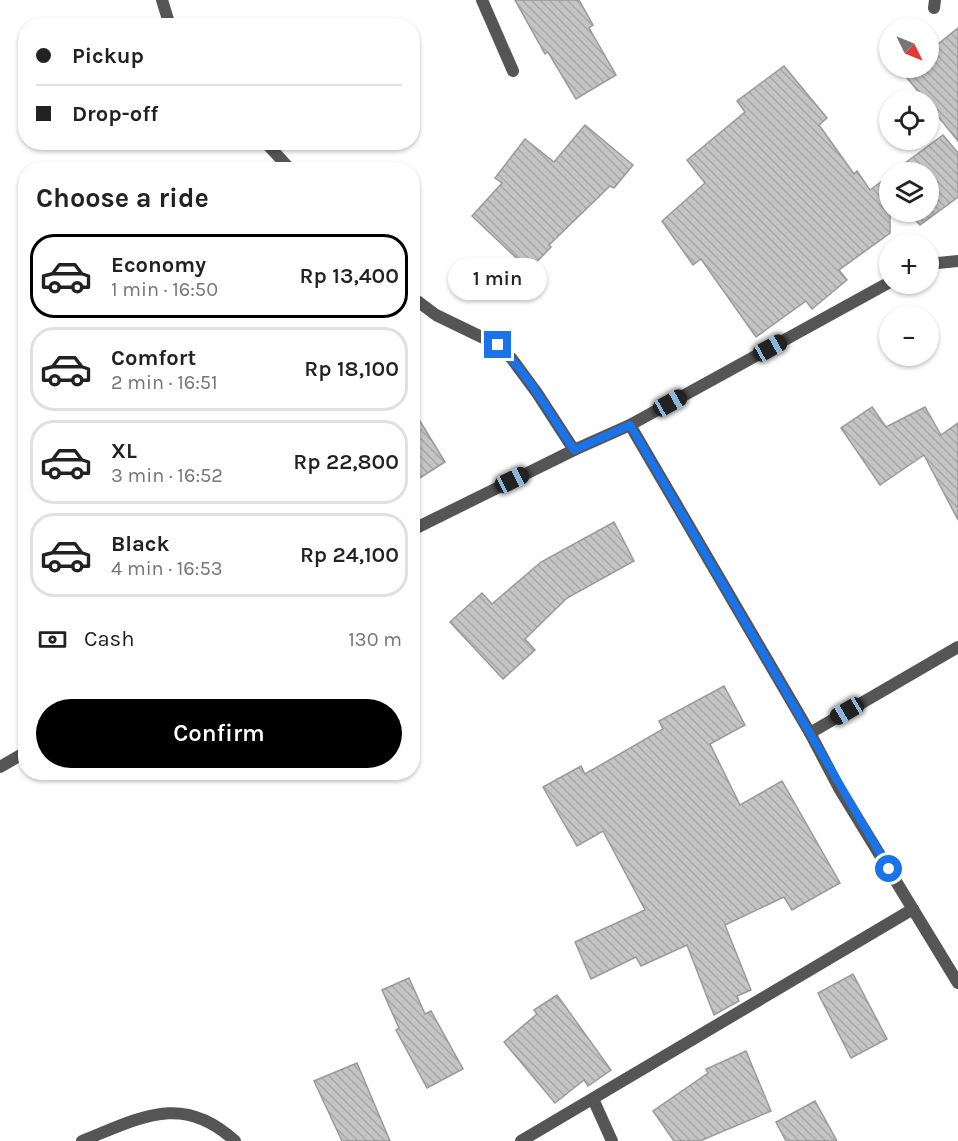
<!DOCTYPE html>
<meta charset="utf-8">
<style>
body{margin:0;font-family:Karla,sans-serif;background:#f6f6f6;color:#222;height:100vh;display:flex;flex-direction:column;font-size:22px;white-space:nowrap}
*{box-sizing:border-box;margin:0}
p{font-size:20px;color:#767676}
.icon{flex:none;width:33px;height:33px;fill:none;stroke:currentColor;stroke-width:2;stroke-linecap:round;stroke-linejoin:round}
.map{position:relative;flex:1;overflow:hidden}
.side{position:absolute;left:18px;top:162px;width:402px;height:618px;display:flex;flex-direction:column;background:#fff;border-radius:24px;box-shadow:0 2px 4px #0004}
.side>*{flex:none}
.top-card{position:absolute;left:18px;top:18px;width:402px;height:132px;border-radius:24px;box-shadow:0 2px 4px #0004;display:grid;align-content:center;height:132px;padding:0 18px;background:#fff}
.needle{width:39px;rotate:133deg}
.controls{position:absolute;left:879px;top:18px;display:grid;gap:12px}
.controls a{display:grid;place-items:center;width:60px;height:60px;border-radius:50%;background:#fff;box-shadow:0 2px 4px #0004;font-size:30px}
.end{position:absolute;width:27px;height:27px;margin:-14px;border:8px solid #1a73e8;background:#fff;box-shadow:0 0 0 3px #fff}
.from{border-radius:50%}
.bubble{position:absolute;height:42px;border-radius:21px;background:#fff;box-shadow:0 2px 4px #0004;font-size:20px;font-weight:600;line-height:42px;text-align:center}
.car{position:absolute;width:18px;height:36px;margin:-18px -9px;border-radius:8px;box-shadow:0 0 4px 2px #0007;background:linear-gradient(#222 24%,#8ab4d8 0 40%,#222 0 76%,#8ab4d8 0 86%,#222 0)}
.top-card b{display:flex;align-items:center;gap:21px;height:57px;font-size:22px}
.top-card b+b{border-top:2px solid #e0e0e0}
.top-card i{width:15px;height:15px;background:#222}
ul{padding:0;list-style:none}
li{display:flex;align-items:center;gap:18px;height:84px;margin:0 12px 9px;padding:0 6px;border:3px solid #e0e0e0;border-radius:24px}
li div{flex:1}
li b{display:block;font-size:22px}
li em{font-style:normal;font-weight:600}
li.current{border-color:#000}
li>.icon{width:54px;height:54px;stroke-width:1.5}
h2{padding:0 18px;font-size:27px;line-height:72px}
.pay{display:flex;align-items:center;gap:15px;height:66px;padding:0 18px;font-size:22px}
.pay p{margin-inline-start:auto}
.button{display:flex;gap:12px;margin-top:auto;padding:12px 18px}
.button a{flex:1;height:69px;border-radius:36px;background:#000;color:#fff;font-size:24px;font-weight:600;line-height:69px;text-align:center}
.map>svg:first-child{display:block}
</style>
<div class="map">
<svg width="958" height="1141" viewBox="0 0 958 1141">
<defs>
<pattern id="building-back-hatch" width="6" height="6" patternUnits="userSpaceOnUse" patternTransform="scale(1.5)"><rect width="6" height="6" fill="#c4c4c4"/><path d="M-1 5l2 2M0 0l6 6M5-1l2 2" fill="none" stroke="#a7a7a7"/></pattern>
</defs>
<rect width="100%" height="100%" fill="#fff"/>
<g fill="url(#building-back-hatch)" stroke="#999" stroke-width="1.5">
<polygon points="515,0 579,0 593,25 589,28 616,75 576,99 548,52 545,54"/>
<polygon points="958,28 958,141 928,104 928,100 925,100 899,68 928,68 928,52"/>
<polygon points="784,66 827,118 819,125 854,174 857,171 870,190 890,175 890,233 839,270 847,280 812,309 806,301 756,337 701,259 693,265 662,221 705,183 687,160 745,112 737,101"/>
<polygon points="585,125 633,165 614,188 610,186 549,245 551,247 529,270 472,216 502,183 495,178 525,139 554,162"/>
<polygon points="943,135 958,153 958,197 920,225 908,212 928,212 928,172 893,172"/>
<polygon points="872,407 886,427 925,407 941,435 958,423 958,520 924,455 880,485 841,428"/>
<polygon points="412,408 445,462 412,483"/>
<polygon points="614,522 634,561 567,598 525,639 535,650 503,679 450,622 482,593 492,604 541,562"/>
<polygon points="724,686 745,725 710,744 740,805 782,781 840,883 792,910 784,897 725,925 751,990 737,996 739,1001 714,1015 687,945 641,966 636,957 591,979 575,942 645,910 603,831 577,846 543,787 581,766 585,774 663,729 659,721"/>
<polygon points="853,974 887,1039 851,1058 818,993"/>
<polygon points="409,978 425,1014 431,1011 463,1069 427,1088 396,1030 399,1028 382,990"/>
<polygon points="557,995 611,1070 588,1086 584,1080 555,1103 504,1042 537,1014 534,1010"/>
<polygon points="746,1051 771,1111 700,1141 674,1141 653,1111 708,1073 706,1069"/>
<polygon points="357,1063 390,1141 342,1141 314,1081"/>
<polygon points="815,1101 837,1141 786,1141 776,1122"/>
</g>
<g fill="none" stroke-linecap="round" stroke-linejoin="round">
<g stroke="#555" stroke-width="12">
<polyline points="162,0 170,26"/>
<polyline points="482,0 513,71"/>
<polyline points="934,8 935,0"/>
<polyline points="265,142 291,170"/>
<polyline points="928,264 958,261"/>
<polyline points="412,297 436,315 498,345 512,359 537,393 574,450"/>
<polyline points="630,425 810,733 839,788 958,983"/>
<polyline points="412,530 574,450 630,425 890,282"/>
<polyline points="810,733 958,647"/>
<polyline points="0,767 26,752"/>
<polyline points="593,1099 612,1141"/>
<path d="M82 1141C140 1118 182 1092 235 1141"/>
<polyline points="521,1141 913,909"/>
</g>
</g>
<g fill="none" stroke-linecap="round" stroke-linejoin="round">
<path stroke="#1a73e8" stroke-width="8" d="M498 345C529 375 550 414 574 450L630 425 889 869"/>
</g>
</svg>
<div class="controls">
<a><svg class="needle" viewBox="-14 -14 28 28"><path d="M0-13l5 13h-10z" fill="#e53935"/><path d="M0 13l5-13h-10z" fill="#767676"/></svg></a>
<a><svg class="icon" aria-label="locate" viewBox="0 0 24 24"><circle cx="12" cy="12" r="6"/><path d="M12 2v4M12 18v4M2 12h4M18 12h4"/></svg></a>
<a><svg class="icon" aria-label="layers" viewBox="0 0 24 24"><path d="M12 4l9 5-9 5-9-5zM3 14l9 5 9-5"/></svg></a>
<a>+</a>
<a>−</a>
</div>
<i class="end from" style="left:889px;top:869px"></i>
<i class="end" style="left:498px;top:345px"></i>
<div class="bubble" style="left:448px;top:258px;width:99px">1 min</div>
<i class="car" style="left:770px;top:348px;rotate:61deg"></i>
<i class="car" style="left:670px;top:403px;rotate:61deg"></i>
<i class="car" style="left:512px;top:480px;rotate:64deg"></i>
<i class="car" style="left:847px;top:711px;rotate:240deg"></i>
<div class="top-card">
<b><i class="from"></i>Pickup</b>
<b><i></i>Drop-off</b>
</div>
<section class="side">
<h2>Choose a ride</h2>
<ul>
<li class="current"><svg class="icon" aria-label="car" viewBox="0 0 24 24"><path d="M5 17H2v-5l4-1 3-4h7l3 4 3 1v5h-3M9 17h6M6 11h13"/><circle cx="7" cy="17" r="2"/><circle cx="17" cy="17" r="2"/></svg><div><b>Economy</b><p>1 min · 16:50</p></div><em>Rp 13,400</em></li>
<li><svg class="icon" aria-label="car" viewBox="0 0 24 24"><path d="M5 17H2v-5l4-1 3-4h7l3 4 3 1v5h-3M9 17h6M6 11h13"/><circle cx="7" cy="17" r="2"/><circle cx="17" cy="17" r="2"/></svg><div><b>Comfort</b><p>2 min · 16:51</p></div><em>Rp 18,100</em></li>
<li><svg class="icon" aria-label="car" viewBox="0 0 24 24"><path d="M5 17H2v-5l4-1 3-4h7l3 4 3 1v5h-3M9 17h6M6 11h13"/><circle cx="7" cy="17" r="2"/><circle cx="17" cy="17" r="2"/></svg><div><b>XL</b><p>3 min · 16:52</p></div><em>Rp 22,800</em></li>
<li><svg class="icon" aria-label="car" viewBox="0 0 24 24"><path d="M5 17H2v-5l4-1 3-4h7l3 4 3 1v5h-3M9 17h6M6 11h13"/><circle cx="7" cy="17" r="2"/><circle cx="17" cy="17" r="2"/></svg><div><b>Black</b><p>4 min · 16:53</p></div><em>Rp 24,100</em></li>
</ul>
<div class="pay"><svg class="icon" aria-label="cash" viewBox="0 0 24 24"><path d="M3 7h18v10H3z"/><circle cx="12" cy="12" r="2"/></svg>Cash<p>130 m</p></div>
<div class="button"><a>Confirm</a></div>
</section>
</div>
